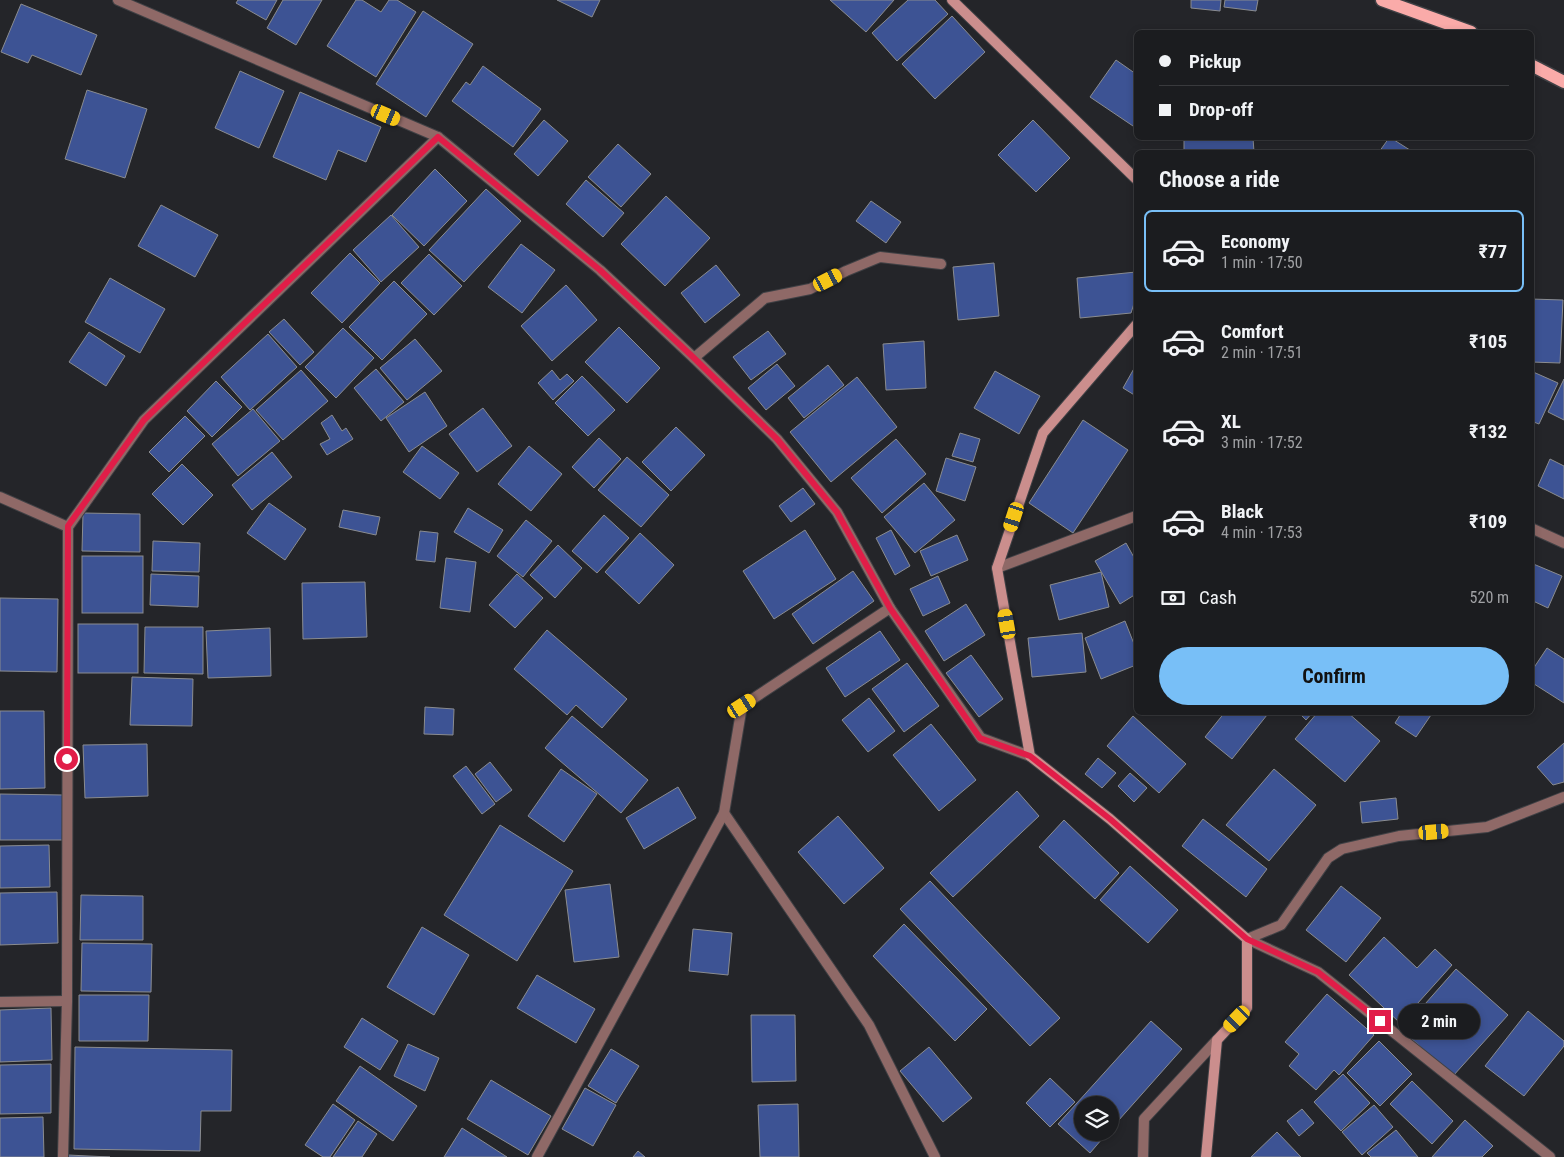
<!DOCTYPE html>
<meta charset="utf-8">
<style>
body{margin:0;font-family:"Roboto Condensed",sans-serif;background:#28292c;color:#f1f3f6;height:100vh;display:flex;flex-direction:column;font-size:19px;white-space:nowrap}
*{box-sizing:border-box;margin:0}
p{font-size:16px;color:#a0a1a4}
.icon{flex:none;width:28px;height:28px;fill:none;stroke:currentColor;stroke-width:2;stroke-linecap:round;stroke-linejoin:round}
.map{position:relative;flex:1;overflow:hidden}
.details{position:absolute;left:1134px;top:150px;width:400px;height:565px;display:flex;flex-direction:column;background:#1b1c1f;border-radius:8px;box-shadow:0 2px 8px #0003,0 0 0 1px #393a3d}
.details>*{flex:none}
.top-card{position:absolute;left:1134px;top:30px;width:400px;height:110px;border-radius:8px;box-shadow:0 2px 8px #0003,0 0 0 1px #393a3d;display:grid;align-content:center;height:110px;padding:0 25px;background:#1b1c1f}
.buttons{position:absolute;left:1074px;top:1096px;display:grid;gap:10px}
.buttons a{display:grid;place-items:center;width:45px;height:45px;border-radius:50%;background:#1b1c1f;box-shadow:0 2px 8px #0003,0 0 0 1px #393a3d;font-size:25px}
.end{position:absolute;width:22px;height:22px;margin:-11px;border:6px solid #e11d48;background:#fff;box-shadow:0 0 0 2px #fff}
.from{border-radius:50%}
.bubble{position:absolute;height:35px;border-radius:18px;background:#1b1c1f;box-shadow:0 2px 8px #0003,0 0 0 1px #393a3d;font-size:16px;font-weight:700;line-height:35px;text-align:center}
.car{position:absolute;width:15px;height:30px;margin:-15px -8px;border-radius:6px;box-shadow:0 0 4px 1px #0007;background:linear-gradient(#f5c518 24%,#345 0 40%,#f5c518 0 76%,#345 0 86%,#f5c518 0)}
.top-card b{display:flex;align-items:center;gap:18px;height:48px;font-size:19px}
.top-card b+b{border-top:1px solid #393a3d}
.top-card i{width:12px;height:12px;background:#f1f3f6}
ul{padding:0;list-style:none}
li{display:flex;align-items:center;gap:15px;height:82px;margin:0 10px 8px;padding:0 15px;border:2px solid transparent;border-radius:8px}
li div{flex:1}
li b{display:block;font-size:19px}
li em{font-style:normal;font-weight:700}
li.on{border-color:#78bff7}
li>.icon{width:45px;height:45px;stroke-width:1.5}
h2{padding:0 25px;font-size:22px;line-height:60px}
.pay{display:flex;align-items:center;gap:12px;height:55px;padding:0 25px;font-size:19px}
.pay p{margin-inline-start:auto}
.primary-button{display:flex;gap:10px;margin-top:auto;padding:10px 25px}
.primary-button a{flex:1;height:58px;border-radius:30px;background:#78bff7;color:#111;font-size:20px;font-weight:700;line-height:58px;text-align:center}
.map>svg:first-child{display:block}
</style>
<div class="map">
<svg width="1564" height="1157" viewBox="0 0 1564 1157">
<rect width="100%" height="100%" fill="#242529"/>
<g fill="#3d5394" stroke="#8a8c90">
<polygon points="238,0 277,0 266,20 236,3"/>
<polygon points="283,0 322,0 296,45 267,28"/>
<polygon points="356,0 362,0 381,12 389,0 397,0 416,12 376,77 327,46"/>
<polygon points="557,0 600,0 592,17"/>
<polygon points="830,0 894,0 866,32"/>
<polygon points="908,0 935,0 948,14 897,61 872,33"/>
<polygon points="1191,0 1221,0 1220,11 1191,8"/>
<polygon points="1225,0 1258,0 1256,11 1224,7"/>
<polygon points="21,4 97,35 81,75 32,55 28,63 1,52"/>
<polygon points="423,11 473,44 426,117 376,84"/>
<polygon points="952,16 985,52 935,99 902,64"/>
<polygon points="1116,60 1136,74 1136,128 1090,97"/>
<polygon points="483,66 541,109 513,147 452,101 466,82 470,85"/>
<polygon points="240,71 284,91 259,148 215,128"/>
<polygon points="87,90 147,109 125,178 65,159"/>
<polygon points="300,92 381,127 366,162 338,150 326,180 273,157"/>
<polygon points="544,120 568,141 538,176 514,154"/>
<polygon points="1033,120 1070,158 1036,192 998,155"/>
<polygon points="1184,138 1253,138 1254,152 1184,152"/>
<polygon points="1389,138 1391,138 1413,152 1379,152"/>
<polygon points="618,144 651,174 621,207 588,177"/>
<polygon points="435,169 467,201 424,246 392,215"/>
<polygon points="586,180 624,213 603,237 566,204"/>
<polygon points="486,189 521,221 464,282 429,250"/>
<polygon points="666,196 710,238 665,286 621,244"/>
<polygon points="871,201 901,222 886,243 856,221"/>
<polygon points="161,205 218,235 195,277 138,246"/>
<polygon points="391,215 419,247 381,282 353,250"/>
<polygon points="521,244 555,270 522,313 488,287"/>
<polygon points="350,253 380,283 342,323 311,293"/>
<polygon points="429,254 462,286 434,315 401,283"/>
<polygon points="994,263 999,316 958,320 953,267"/>
<polygon points="716,265 740,295 705,323 681,293"/>
<polygon points="1136,272 1136,297 1131,313 1080,318 1077,278"/>
<polygon points="110,278 165,309 140,353 85,322"/>
<polygon points="394,281 427,314 382,360 349,327"/>
<polygon points="566,285 597,320 552,361 521,326"/>
<polygon points="1531,299 1563,300 1560,363 1531,362"/>
<polygon points="284,319 314,352 300,365 269,332"/>
<polygon points="619,327 660,368 627,403 585,362"/>
<polygon points="343,328 374,358 336,398 305,367"/>
<polygon points="768,331 786,354 751,380 733,357"/>
<polygon points="89,332 125,356 106,386 69,362"/>
<polygon points="268,334 297,367 250,410 221,377"/>
<polygon points="415,339 442,371 407,400 380,368"/>
<polygon points="924,341 926,388 886,390 883,344"/>
<polygon points="777,364 795,386 766,410 748,388"/>
<polygon points="828,365 844,385 804,418 788,398"/>
<polygon points="1136,365 1136,396 1123,388"/>
<polygon points="376,369 404,402 381,421 354,388"/>
<polygon points="301,370 328,401 283,440 256,410"/>
<polygon points="552,370 560,380 567,374 574,381 553,400 538,383"/>
<polygon points="995,371 1040,396 1019,434 974,408"/>
<polygon points="1531,371 1558,383 1539,424 1531,421"/>
<polygon points="582,376 615,410 588,436 555,403"/>
<polygon points="857,377 897,427 831,482 790,432"/>
<polygon points="1564,379 1564,420 1548,412"/>
<polygon points="216,381 242,407 212,437 187,411"/>
<polygon points="425,392 447,426 409,452 386,418"/>
<polygon points="483,408 512,446 477,472 449,434"/>
<polygon points="253,409 280,441 238,476 212,444"/>
<polygon points="332,415 342,431 346,428 353,439 327,455 320,444 330,439 321,423"/>
<polygon points="185,416 205,436 169,472 149,452"/>
<polygon points="1083,420 1128,450 1073,533 1029,503"/>
<polygon points="676,427 705,455 671,491 642,462"/>
<polygon points="960,433 980,439 973,462 952,456"/>
<polygon points="599,438 621,459 594,488 572,467"/>
<polygon points="896,439 926,474 882,513 851,478"/>
<polygon points="422,446 459,473 440,499 403,472"/>
<polygon points="529,446 562,474 531,511 498,484"/>
<polygon points="272,452 292,477 252,510 232,485"/>
<polygon points="627,457 669,495 641,527 598,490"/>
<polygon points="946,458 976,467 965,501 936,491"/>
<polygon points="1550,459 1564,466 1564,499 1538,486"/>
<polygon points="182,464 213,495 183,525 152,494"/>
<polygon points="924,483 955,520 915,553 884,517"/>
<polygon points="803,488 815,504 791,522 779,506"/>
<polygon points="269,503 306,529 285,560 247,533"/>
<polygon points="468,508 503,530 489,553 454,532"/>
<polygon points="343,510 380,517 376,535 339,527"/>
<polygon points="83,513 140,514 140,552 82,551"/>
<polygon points="604,515 629,538 597,573 572,551"/>
<polygon points="526,520 552,541 523,577 497,556"/>
<polygon points="805,530 836,579 774,619 743,571"/>
<polygon points="891,530 910,566 895,575 876,538"/>
<polygon points="420,531 438,533 435,562 416,560"/>
<polygon points="640,533 674,565 639,604 605,572"/>
<polygon points="957,535 968,560 931,576 920,551"/>
<polygon points="153,541 200,543 199,572 152,571"/>
<polygon points="1126,543 1136,561 1136,594 1120,604 1095,561"/>
<polygon points="558,545 582,568 555,598 530,575"/>
<rect x="82" y="556" width="61" height="57"/>
<polygon points="446,558 476,562 470,612 440,608"/>
<polygon points="1531,563 1562,576 1548,608 1531,600"/>
<polygon points="853,571 874,601 813,644 792,614"/>
<polygon points="1101,572 1109,607 1059,620 1050,585"/>
<polygon points="151,574 199,576 198,607 150,605"/>
<polygon points="517,574 543,598 515,628 489,605"/>
<polygon points="938,576 950,603 923,616 910,589"/>
<polygon points="365,582 367,637 303,639 302,583"/>
<polygon points="0,598 58,599 57,672 0,671"/>
<polygon points="966,604 985,635 944,661 925,631"/>
<polygon points="1125,621 1136,649 1136,665 1101,679 1085,638"/>
<rect x="78" y="624" width="60" height="49"/>
<polygon points="145,627 203,627 203,674 144,673"/>
<polygon points="270,628 271,676 208,678 206,631"/>
<polygon points="547,630 627,699 602,728 576,705 567,715 514,669"/>
<polygon points="880,631 900,660 845,697 826,668"/>
<polygon points="1082,633 1086,672 1032,677 1028,638"/>
<polygon points="1547,648 1564,659 1564,703 1531,682 1531,672"/>
<polygon points="971,655 1003,699 979,717 946,673"/>
<polygon points="907,663 939,706 904,732 872,689"/>
<polygon points="132,677 193,679 192,726 130,725"/>
<polygon points="869,698 895,731 868,752 842,720"/>
<polygon points="425,707 454,709 453,735 424,734"/>
<polygon points="0,711 44,711 45,788 0,789"/>
<polygon points="1225,712 1264,712 1267,715 1232,759 1205,737"/>
<polygon points="1298,712 1313,712 1306,720"/>
<polygon points="1318,712 1347,712 1380,741 1345,782 1295,739"/>
<polygon points="1402,712 1427,712 1431,715 1416,737 1395,723"/>
<polygon points="572,716 648,780 621,813 545,748"/>
<polygon points="1133,716 1186,764 1159,793 1107,746"/>
<polygon points="931,724 976,780 939,811 893,755"/>
<polygon points="1564,743 1564,782 1553,785 1537,767"/>
<polygon points="147,744 148,796 85,798 83,745"/>
<polygon points="1098,758 1116,773 1102,788 1085,774"/>
<polygon points="490,762 512,790 496,802 475,774"/>
<polygon points="466,766 495,804 482,814 453,776"/>
<polygon points="561,769 597,794 564,842 528,816"/>
<polygon points="1274,769 1316,805 1269,861 1226,825"/>
<polygon points="1130,773 1147,788 1134,802 1118,786"/>
<polygon points="678,787 696,818 644,849 626,818"/>
<polygon points="1017,791 1039,816 953,897 930,873"/>
<polygon points="0,794 64,795 64,840 0,840"/>
<polygon points="1396,798 1398,819 1362,823 1360,802"/>
<polygon points="838,816 884,868 844,904 798,852"/>
<polygon points="1203,819 1267,869 1246,897 1182,846"/>
<polygon points="1064,820 1119,873 1095,899 1039,847"/>
<polygon points="500,825 573,871 517,961 444,915"/>
<polygon points="49,845 50,887 0,888 0,846"/>
<polygon points="1130,866 1178,910 1148,943 1100,900"/>
<polygon points="930,881 1060,1018 1030,1046 900,909"/>
<polygon points="610,884 619,957 574,962 565,890"/>
<polygon points="1341,886 1381,918 1346,962 1306,930"/>
<polygon points="57,892 58,943 0,945 0,893"/>
<polygon points="81,895 143,896 143,940 80,940"/>
<polygon points="904,924 987,1009 955,1041 873,956"/>
<polygon points="422,927 469,955 434,1015 387,987"/>
<polygon points="693,929 732,933 728,975 689,971"/>
<polygon points="1384,937 1417,968 1435,949 1452,965 1400,1023 1349,975"/>
<polygon points="82,943 152,944 151,992 81,991"/>
<polygon points="1456,969 1508,1015 1453,1076 1402,1030"/>
<polygon points="537,975 595,1009 576,1043 517,1008"/>
<polygon points="1327,994 1374,1035 1339,1075 1334,1070 1316,1090 1289,1066 1299,1054 1285,1042"/>
<polygon points="79,995 149,995 148,1041 79,1041"/>
<polygon points="51,1008 52,1060 0,1062 0,1010"/>
<polygon points="1528,1011 1564,1041 1564,1046 1524,1096 1485,1066"/>
<polygon points="751,1015 795,1015 796,1081 752,1082"/>
<polygon points="362,1018 398,1041 380,1070 344,1047"/>
<polygon points="1151,1021 1182,1049 1110,1130 1110,1105 1082,1105 1082,1132 1108,1132 1090,1153 1058,1124"/>
<polygon points="1379,1041 1412,1074 1380,1106 1347,1073"/>
<polygon points="408,1044 439,1058 425,1091 394,1076"/>
<polygon points="75,1047 232,1050 231,1111 201,1111 200,1151 74,1149"/>
<polygon points="929,1047 972,1098 943,1122 900,1071"/>
<polygon points="611,1049 639,1066 616,1103 588,1086"/>
<polygon points="51,1064 51,1113 0,1114 0,1065"/>
<polygon points="360,1066 417,1106 393,1141 336,1101"/>
<polygon points="1343,1074 1370,1103 1341,1131 1314,1102"/>
<polygon points="1050,1078 1075,1102 1050,1127 1026,1103"/>
<polygon points="491,1080 551,1116 528,1155 467,1119"/>
<polygon points="1412,1081 1453,1121 1432,1144 1390,1104"/>
<polygon points="585,1088 616,1105 593,1146 562,1129"/>
<polygon points="333,1104 355,1120 330,1157 323,1157 305,1145"/>
<polygon points="798,1104 799,1157 760,1157 758,1105"/>
<polygon points="1374,1105 1393,1127 1362,1155 1342,1132"/>
<polygon points="1302,1109 1314,1123 1299,1136 1287,1121"/>
<polygon points="43,1117 44,1157 0,1157 0,1118"/>
<polygon points="1465,1120 1493,1146 1482,1157 1432,1157"/>
<polygon points="358,1121 377,1134 362,1157 333,1157"/>
<polygon points="462,1128 507,1157 444,1157"/>
<polygon points="1396,1130 1418,1157 1371,1157 1367,1153"/>
<polygon points="1277,1132 1301,1157 1251,1157"/>
<polygon points="638,1151 645,1157 633,1157"/>
<polygon points="68,1155 110,1157 68,1157"/>
</g>
<g fill="none" stroke-linecap="round" stroke-linejoin="round">
<g stroke="#404145" stroke-width="12">
<g id="street">
<polyline points="118,0 438,137 600,270 694,358 777,439 837,512 890,608"/>
<polyline points="694,358 765,298 810,289 846,271 880,257 941,264"/>
<polyline points="0,497 68,527"/>
<polyline points="1531,528 1564,543"/>
<polyline points="997,568 1136,516"/>
<polyline points="724,813 869,1025 935,1157"/>
<polyline points="0,1002 67,1001"/>
<polyline points="63,1157 67,1001 68,527 144,420 438,137"/>
<polyline points="537,1157 724,813 742,706 890,608 981,738 1030,756"/>
<polyline points="1143,1157 1144,1119 1217,1040"/>
<polyline points="1550,1157 1318,972 1247,939 1281,925 1328,858 1342,849 1399,836 1487,827 1564,797"/>
</g>
</g>
<g stroke="#404145" stroke-width="12">
<g id="secondary">
<polyline points="952,0 1136,179"/>
<polyline points="1136,325 1043,433 997,568 1030,756 1110,819 1247,939 1247,1008 1217,1040 1206,1157"/>
</g>
</g>
<g stroke="#404145" stroke-width="15">
<g id="primary">
<polyline points="1382,0 1471,32"/>
<polyline points="1531,65 1564,82"/>
</g>
</g>
<use href="#street" stroke="#8f6967" stroke-width="10"/>
<use href="#secondary" stroke="#cb8e8d" stroke-width="10"/>
<use href="#primary" stroke="#faaba9" stroke-width="12"/>
</g>
<g fill="none" stroke-linecap="round" stroke-linejoin="round">
<polyline stroke="#e11d48" stroke-width="6" points="67,759 68,526 144,420 438,137 600,270 694,358 777,439 837,512 890,608 980,738 1030,756 1110,819 1247,939 1318,972 1380,1021"/>
</g>
</svg>
<div class="buttons">
<a><svg class="icon" aria-label="layers" viewBox="0 0 24 24"><path d="M12 4l9 5-9 5-9-5zM3 14l9 5 9-5"/></svg></a>
</div>
<i class="end from" style="left:67px;top:759px"></i>
<i class="end" style="left:1380px;top:1021px"></i>
<div class="bubble" style="left:1398px;top:1004px;width:82px">2 min</div>
<i class="car" style="left:386px;top:115px;rotate:113deg"></i>
<i class="car" style="left:828px;top:280px;rotate:63deg"></i>
<i class="car" style="left:1014px;top:517px;rotate:198deg"></i>
<i class="car" style="left:1007px;top:624px;rotate:350deg"></i>
<i class="car" style="left:742px;top:706px;rotate:57deg"></i>
<i class="car" style="left:1434px;top:832px;rotate:85deg"></i>
<i class="car" style="left:1237px;top:1019px;rotate:224deg"></i>
<div class="top-card">
<b><i class="from"></i>Pickup</b>
<b><i></i>Drop-off</b>
</div>
<section class="details">
<h2>Choose a ride</h2>
<ul>
<li class="on"><svg class="icon" aria-label="car" viewBox="0 0 24 24"><path d="M5 17H2v-5l4-1 3-4h7l3 4 3 1v5h-3M9 17h6M6 11h13"/><circle cx="7" cy="17" r="2"/><circle cx="17" cy="17" r="2"/></svg><div><b>Economy</b><p>1 min · 17:50</p></div><em>₹77</em></li>
<li><svg class="icon" aria-label="car" viewBox="0 0 24 24"><path d="M5 17H2v-5l4-1 3-4h7l3 4 3 1v5h-3M9 17h6M6 11h13"/><circle cx="7" cy="17" r="2"/><circle cx="17" cy="17" r="2"/></svg><div><b>Comfort</b><p>2 min · 17:51</p></div><em>₹105</em></li>
<li><svg class="icon" aria-label="car" viewBox="0 0 24 24"><path d="M5 17H2v-5l4-1 3-4h7l3 4 3 1v5h-3M9 17h6M6 11h13"/><circle cx="7" cy="17" r="2"/><circle cx="17" cy="17" r="2"/></svg><div><b>XL</b><p>3 min · 17:52</p></div><em>₹132</em></li>
<li><svg class="icon" aria-label="car" viewBox="0 0 24 24"><path d="M5 17H2v-5l4-1 3-4h7l3 4 3 1v5h-3M9 17h6M6 11h13"/><circle cx="7" cy="17" r="2"/><circle cx="17" cy="17" r="2"/></svg><div><b>Black</b><p>4 min · 17:53</p></div><em>₹109</em></li>
</ul>
<div class="pay"><svg class="icon" aria-label="cash" viewBox="0 0 24 24"><path d="M3 7h18v10H3z"/><circle cx="12" cy="12" r="2"/></svg>Cash<p>520 m</p></div>
<div class="primary-button"><a>Confirm</a></div>
</section>
</div>
